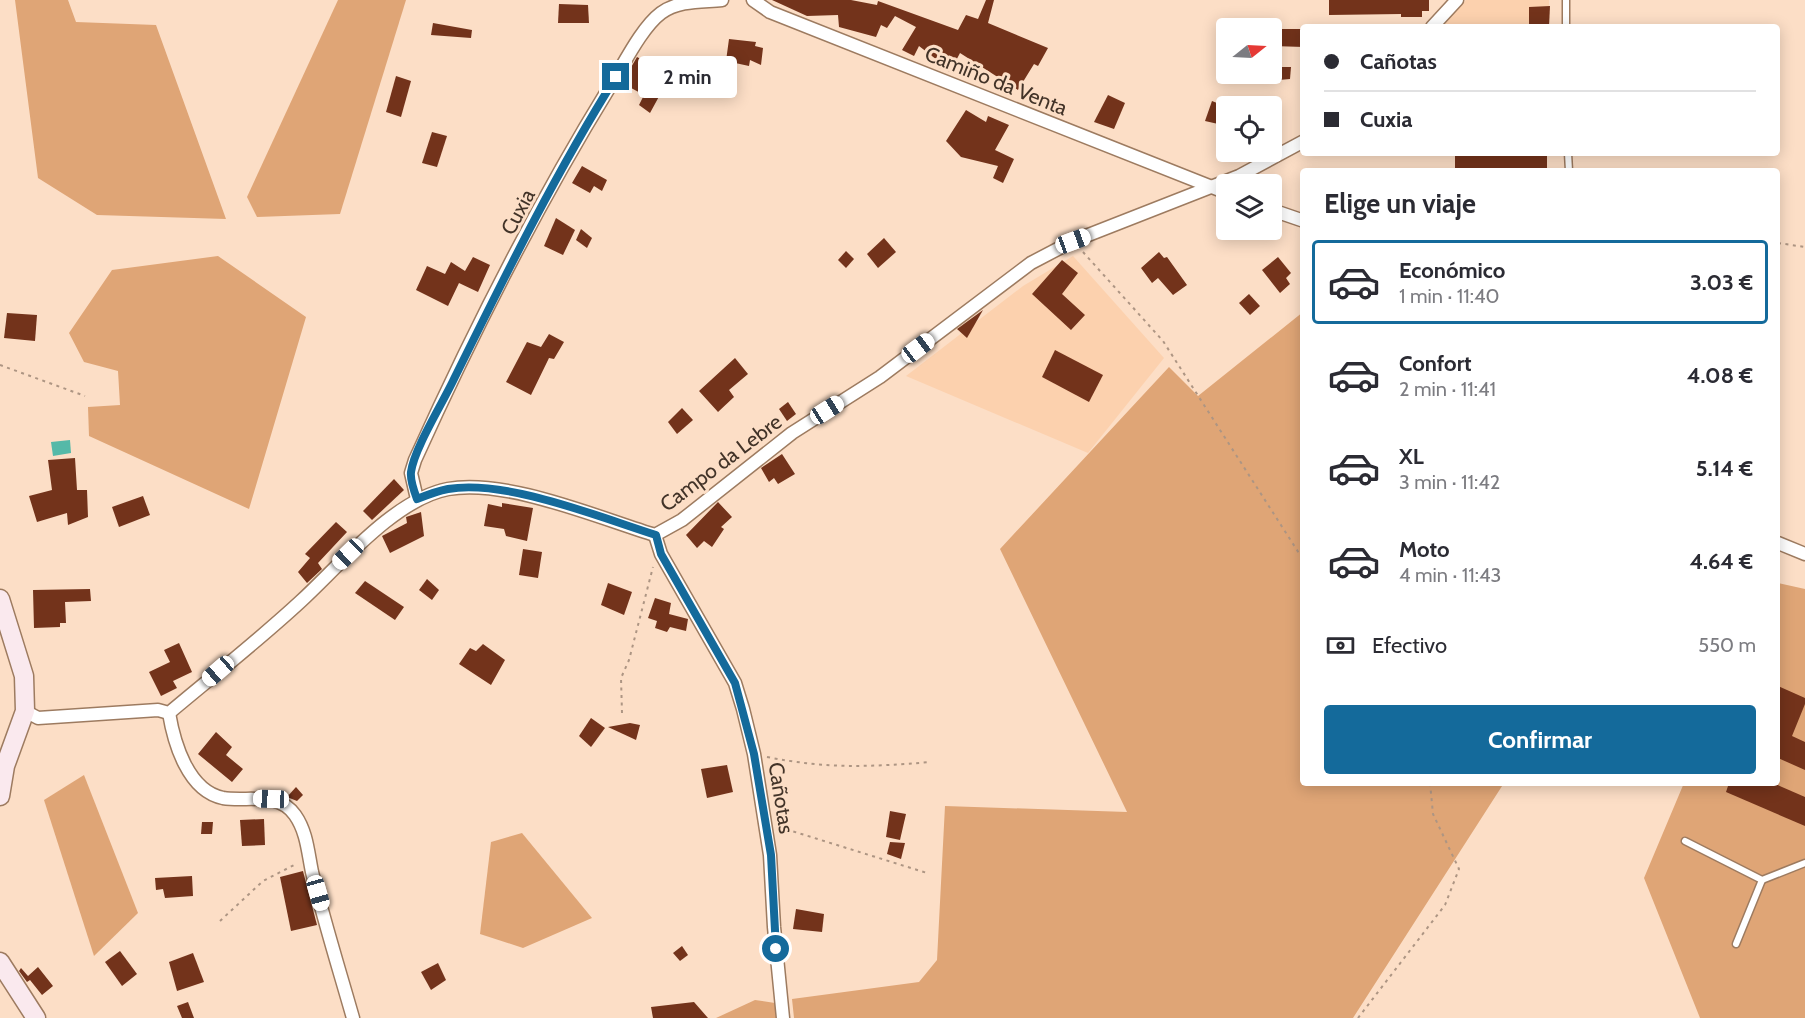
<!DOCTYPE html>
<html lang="es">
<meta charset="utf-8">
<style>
body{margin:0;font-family:Cabin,sans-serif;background:#f7f7f7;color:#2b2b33;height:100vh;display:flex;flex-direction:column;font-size:22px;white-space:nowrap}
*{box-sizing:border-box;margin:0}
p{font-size:20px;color:#7c7c81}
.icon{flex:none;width:33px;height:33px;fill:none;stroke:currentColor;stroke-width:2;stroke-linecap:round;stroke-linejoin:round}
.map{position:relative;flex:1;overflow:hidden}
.details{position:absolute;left:1300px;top:168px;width:480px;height:618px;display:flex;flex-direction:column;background:#fff;border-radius:6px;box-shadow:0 3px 15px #0003}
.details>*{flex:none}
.top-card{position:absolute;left:1300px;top:24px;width:480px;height:132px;border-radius:6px;box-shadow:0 3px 15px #0003;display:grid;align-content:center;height:132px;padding:0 24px;background:#fff}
.needle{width:39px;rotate:72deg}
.buttons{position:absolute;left:1216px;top:18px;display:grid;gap:12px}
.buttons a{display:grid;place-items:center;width:66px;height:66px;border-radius:6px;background:#fff;box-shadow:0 3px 15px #0003;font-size:30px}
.end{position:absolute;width:27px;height:27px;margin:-14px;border:8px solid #146a9b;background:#fff;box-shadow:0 0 0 3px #fff}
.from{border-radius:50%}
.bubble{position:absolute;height:42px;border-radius:6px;background:#fff;box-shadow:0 3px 15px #0003;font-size:20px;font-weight:700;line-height:42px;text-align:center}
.car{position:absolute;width:18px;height:36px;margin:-18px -9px;border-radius:8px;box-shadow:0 0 4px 2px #0007;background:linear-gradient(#fff 24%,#345 0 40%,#fff 0 76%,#345 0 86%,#fff 0)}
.top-card b{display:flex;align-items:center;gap:21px;height:57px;font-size:22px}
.top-card b+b{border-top:2px solid #e1e1e2}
.top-card i{width:15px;height:15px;background:#2b2b33}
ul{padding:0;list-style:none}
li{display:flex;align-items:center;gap:18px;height:84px;margin:0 12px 9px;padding:0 12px;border:3px solid transparent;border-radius:6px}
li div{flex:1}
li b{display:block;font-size:22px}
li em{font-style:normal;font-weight:700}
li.active{border-color:#146a9b}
li>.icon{width:54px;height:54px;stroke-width:1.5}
h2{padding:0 24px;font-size:27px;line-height:72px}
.pay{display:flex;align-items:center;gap:15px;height:66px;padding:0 24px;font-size:22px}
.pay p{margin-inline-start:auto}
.primary-button{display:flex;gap:12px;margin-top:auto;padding:12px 24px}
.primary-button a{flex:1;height:69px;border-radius:6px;background:#146a9b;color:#fff;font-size:24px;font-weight:700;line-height:69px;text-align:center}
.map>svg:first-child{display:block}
</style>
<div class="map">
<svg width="1805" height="1018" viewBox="0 0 1805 1018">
<rect width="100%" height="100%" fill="#fcdec6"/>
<g fill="#fcd1ae">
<polygon points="1466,0 1549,0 1549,27 1440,27"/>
<polygon points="1073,256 1164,358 1088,453 906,376 1023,286"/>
</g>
<g fill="#dfa576">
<polygon points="15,0 68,0 76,22 156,25 226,219 97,215 38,178"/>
<polygon points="338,0 406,0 340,214 257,217 247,197"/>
<polygon points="218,256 306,317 249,509 89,436 88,407 120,405 118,371 84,362 69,333 112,270"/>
<polygon points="1303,312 1304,783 1504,783 1353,1018 794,1018 792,999 919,982 937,960 945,806 1127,812 1000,549 1169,367 1198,396"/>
<polygon points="1778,583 1805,589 1805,1018 1700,1018 1644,878 1684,783 1778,783"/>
<polygon points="84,775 138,913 94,956 44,800"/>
<polygon points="522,833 592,918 523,948 480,934 491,842"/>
<polygon points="755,1000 775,1003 776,1018 716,1018"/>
</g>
<polygon fill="#55b9a8" points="70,440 71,453 53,456 51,442"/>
<g fill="#73331b">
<polygon points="772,0 851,0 877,5 878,1 958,30 966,15 978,19 986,0 994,0 988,23 1048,48 1038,66 1034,64 1018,90 960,53 950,72 939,68 941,63 919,46 914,56 902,50 916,27 895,16 887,28 881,25 876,37 839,27 838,15 807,16"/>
<polygon points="1329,0 1429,0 1429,11 1422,11 1422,17 1401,17 1401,14 1329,15"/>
<polygon points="559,4 588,5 589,23 558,23"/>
<polygon points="1550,6 1549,27 1529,27 1529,7"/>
<polygon points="433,23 472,30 471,38 431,35"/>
<polygon points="1272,29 1304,29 1304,47 1272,46"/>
<polygon points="729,39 756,42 755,46 763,48 761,65 750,60 749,66 726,61"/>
<polygon points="637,57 652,65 656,60 674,69 650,113 639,105 644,95 622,83"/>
<polygon points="1279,67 1291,67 1290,79 1279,80"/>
<polygon points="396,76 411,81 401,117 386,112"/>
<polygon points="1108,95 1125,103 1114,129 1094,122"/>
<polygon points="1212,101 1227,107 1227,126 1205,121"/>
<polygon points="966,110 986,122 988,116 1009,125 995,150 1014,159 1003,183 993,178 998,166 961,157 946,141"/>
<polygon points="432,132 447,136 437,167 422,163"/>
<rect x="1455" y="153" width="92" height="18"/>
<polygon points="582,166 607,180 602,191 594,186 590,193 572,183"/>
<polygon points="556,218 575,230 563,255 544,246"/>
<polygon points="581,229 592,238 587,248 576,240"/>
<polygon points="884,238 896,252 878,268 867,254"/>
<polygon points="846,251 854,259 846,268 838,260"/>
<polygon points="1159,252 1164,258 1167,257 1187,285 1173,295 1158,278 1152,283 1141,268"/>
<polygon points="473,257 490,265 478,292 459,283 448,306 416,290 427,266 445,274 451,262 465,271"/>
<polygon points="1278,257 1291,273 1286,278 1290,284 1280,293 1262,270"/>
<polygon points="1062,260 1078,273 1062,294 1085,315 1071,330 1032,294"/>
<polygon points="1249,294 1260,306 1250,315 1239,303"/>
<polygon points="983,310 967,338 957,329"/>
<polygon points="7,313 37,315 35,341 4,338"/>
<polygon points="549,334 564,342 554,359 549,358 531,395 506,382 527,342 541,347"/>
<polygon points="1055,350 1103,375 1089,402 1042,377"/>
<polygon points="735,358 748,374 729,390 734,397 718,412 699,391"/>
<polygon points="788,402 796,414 787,421 779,409"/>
<polygon points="682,408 693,420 677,434 668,422"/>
<polygon points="782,454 795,474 778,484 774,478 769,482 761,468"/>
<polygon points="75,458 77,490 87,490 88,517 68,525 67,513 37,522 29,496 52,490 48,460"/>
<polygon points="394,479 404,490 372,520 363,511"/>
<polygon points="143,496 150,515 119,527 112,507"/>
<polygon points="718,502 732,517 721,527 724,529 712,547 704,541 697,548 686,535"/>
<polygon points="502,503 533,508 527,541 506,536 504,529 484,526 488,504 502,507"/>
<polygon points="421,512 424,536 390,553 382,536 407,523 406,517"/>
<polygon points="336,522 347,532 318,563 322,569 307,583 298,572 310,558 305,554"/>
<polygon points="523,549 542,552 538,578 519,575"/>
<polygon points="427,579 439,590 432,600 419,590"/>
<polygon points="365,581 404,607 395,620 355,593"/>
<polygon points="608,583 632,592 624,615 601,605"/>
<polygon points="90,589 91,601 65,602 66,623 60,623 60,627 34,628 33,590"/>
<polygon points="655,598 671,603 669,614 688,619 686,631 670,627 667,632 655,628 657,621 648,618"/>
<polygon points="179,643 192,672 173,681 177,688 161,696 149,672 170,662 164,650"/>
<polygon points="483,644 505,660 491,685 459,664 470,648 476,651"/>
<polygon points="1778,686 1805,698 1805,704 1792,736 1805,742 1805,770 1778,758"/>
<polygon points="591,718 605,728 591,747 579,736"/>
<polygon points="630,723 640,725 636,740 608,727"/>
<polygon points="216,732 232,747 226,755 243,769 232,782 198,754"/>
<polygon points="727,765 733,792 707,798 701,769"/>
<polygon points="1729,783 1773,783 1805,797 1805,826 1726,792"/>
<polygon points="296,787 303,795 297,801 287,797"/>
<polygon points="890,811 906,814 900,840 886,837"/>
<polygon points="264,819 265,845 242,846 240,820"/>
<polygon points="202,822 213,822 212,834 201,834"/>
<polygon points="890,842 905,843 901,859 887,854"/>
<polygon points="303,871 317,925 291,931 280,877"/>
<polygon points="192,876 193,896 165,898 163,889 156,890 155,878"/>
<polygon points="796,909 824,914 822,932 793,929"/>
<polygon points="682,946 688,955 680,961 673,953"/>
<polygon points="120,951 137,974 122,986 105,962"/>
<polygon points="193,953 204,982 177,991 169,962"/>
<polygon points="438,963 446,980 431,990 421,972"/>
<polygon points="38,967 53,986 42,995 30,980 27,982 19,971 21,968 28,976"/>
<polygon points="188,1002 194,1018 182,1018 177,1006"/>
<polygon points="694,1002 708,1018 653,1018 651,1007"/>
</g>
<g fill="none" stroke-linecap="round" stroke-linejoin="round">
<g stroke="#9d7b60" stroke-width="9">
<g id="service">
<polyline points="1566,0 1566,27"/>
<polyline points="1568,153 1569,171"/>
<polyline points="1685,841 1762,880 1805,863"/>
<polyline points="1736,944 1762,880"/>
</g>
</g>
<g stroke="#9d7b60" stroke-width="15">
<g id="minor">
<polyline points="753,0 770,12 1227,193"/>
<polyline points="1432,27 1457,0"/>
<polyline points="1272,210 1304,221"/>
<path d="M417 499 411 473 415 460C472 334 537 205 609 88 623 66 641 28 661 13 679 0 702 2 722 0"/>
<polyline points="655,535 661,554 735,683 743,709 754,754 770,855 774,927 783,1018"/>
<polyline points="1778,543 1805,554"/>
<path d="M25 711 38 718 158 710 169 713C213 676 259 640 301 601 340 565 395 499 448 489 505 478 599 518 655 535L682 520 792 433 880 377 1031 263 1073 241 1239 176 1304 141"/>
<path d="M169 713C174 743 188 791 223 798 247 802 278 791 295 815 307 832 308 853 312 872 324 921 339 969 353 1018"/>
</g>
</g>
<g stroke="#9d7b60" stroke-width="21">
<g id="secondary">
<polyline points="0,599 24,676 25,711 5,766 0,796"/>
<polyline points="0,962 36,1018"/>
</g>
</g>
<g stroke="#ad9583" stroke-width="2" stroke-dasharray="3 4.5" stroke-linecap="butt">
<polyline points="1778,243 1805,247"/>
<polyline points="1083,252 1163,341 1304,561"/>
<polyline points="0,365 85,396"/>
<polyline points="622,713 621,678 629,660 653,567"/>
<path d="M767 757C828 769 870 767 931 762"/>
<polyline points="779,827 927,873"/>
<polyline points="220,921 263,881 296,864"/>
<polyline points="1358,1018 1445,905 1459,869 1433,814 1430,783"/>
</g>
<use href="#service" stroke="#fff" stroke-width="6"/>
<use href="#minor" stroke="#fff" stroke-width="12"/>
<use href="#secondary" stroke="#fae9ee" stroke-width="18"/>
</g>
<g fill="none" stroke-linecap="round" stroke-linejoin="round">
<path stroke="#146a9b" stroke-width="8" d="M616 77C555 174 504 278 453 381 442 404 414 449 411 472 410 480 414 491 417 499 427 495 437 491 448 489 506 479 599 517 656 535L661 554 735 683 754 754 771 855 776 949"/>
</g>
<g text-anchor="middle" stroke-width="6" stroke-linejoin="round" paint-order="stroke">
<g font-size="21" fill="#423328" stroke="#fcdec6">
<text transform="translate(996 81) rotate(22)" y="7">Camiño da Venta</text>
<text transform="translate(518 212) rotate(-62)" y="7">Cuxia</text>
<text transform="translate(721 463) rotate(-37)" y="7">Campo da Lebre</text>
<text transform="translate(781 798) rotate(81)" y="7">Cañotas</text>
</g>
</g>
</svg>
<div class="buttons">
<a><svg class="needle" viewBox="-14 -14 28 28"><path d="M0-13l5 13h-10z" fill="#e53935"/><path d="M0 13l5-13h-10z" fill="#7c7c81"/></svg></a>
<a><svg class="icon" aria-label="locate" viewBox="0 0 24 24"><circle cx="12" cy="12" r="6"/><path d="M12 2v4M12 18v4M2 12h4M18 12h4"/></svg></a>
<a><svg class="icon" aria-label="layers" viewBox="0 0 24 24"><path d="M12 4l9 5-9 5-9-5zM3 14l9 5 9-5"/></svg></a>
</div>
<i class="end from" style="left:776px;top:949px"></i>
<i class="end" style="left:616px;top:77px"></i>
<div class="bubble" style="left:638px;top:56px;width:99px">2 min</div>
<i class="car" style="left:1073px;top:241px;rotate:70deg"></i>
<i class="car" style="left:918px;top:348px;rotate:53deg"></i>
<i class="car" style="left:827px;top:410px;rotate:58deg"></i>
<i class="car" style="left:348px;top:554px;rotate:226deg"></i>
<i class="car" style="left:218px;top:671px;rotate:229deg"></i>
<i class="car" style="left:271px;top:799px;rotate:272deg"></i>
<i class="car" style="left:318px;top:893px;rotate:164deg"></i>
<div class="top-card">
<b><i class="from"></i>Cañotas</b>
<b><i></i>Cuxia</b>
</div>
<section class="details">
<h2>Elige un viaje</h2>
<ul>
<li class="active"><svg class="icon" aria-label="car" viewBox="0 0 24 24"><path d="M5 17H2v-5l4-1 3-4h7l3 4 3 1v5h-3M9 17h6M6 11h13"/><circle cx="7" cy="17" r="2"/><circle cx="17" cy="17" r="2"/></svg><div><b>Económico</b><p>1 min · 11:40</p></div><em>3.03 €</em></li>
<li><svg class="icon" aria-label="car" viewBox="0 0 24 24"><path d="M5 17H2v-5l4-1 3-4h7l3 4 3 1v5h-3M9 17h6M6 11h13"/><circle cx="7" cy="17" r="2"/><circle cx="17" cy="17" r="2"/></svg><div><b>Confort</b><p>2 min · 11:41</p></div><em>4.08 €</em></li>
<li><svg class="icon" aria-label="car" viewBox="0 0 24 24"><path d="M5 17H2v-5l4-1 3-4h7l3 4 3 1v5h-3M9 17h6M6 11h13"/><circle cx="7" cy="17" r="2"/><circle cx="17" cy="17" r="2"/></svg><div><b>XL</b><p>3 min · 11:42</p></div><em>5.14 €</em></li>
<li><svg class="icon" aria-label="car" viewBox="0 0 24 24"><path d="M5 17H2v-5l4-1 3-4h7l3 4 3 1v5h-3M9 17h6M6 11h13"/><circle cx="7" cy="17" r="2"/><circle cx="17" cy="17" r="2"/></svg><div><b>Moto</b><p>4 min · 11:43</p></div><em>4.64 €</em></li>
</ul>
<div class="pay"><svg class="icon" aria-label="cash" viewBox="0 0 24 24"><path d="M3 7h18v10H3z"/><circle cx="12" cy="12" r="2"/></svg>Efectivo<p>550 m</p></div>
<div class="primary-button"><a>Confirmar</a></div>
</section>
</div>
